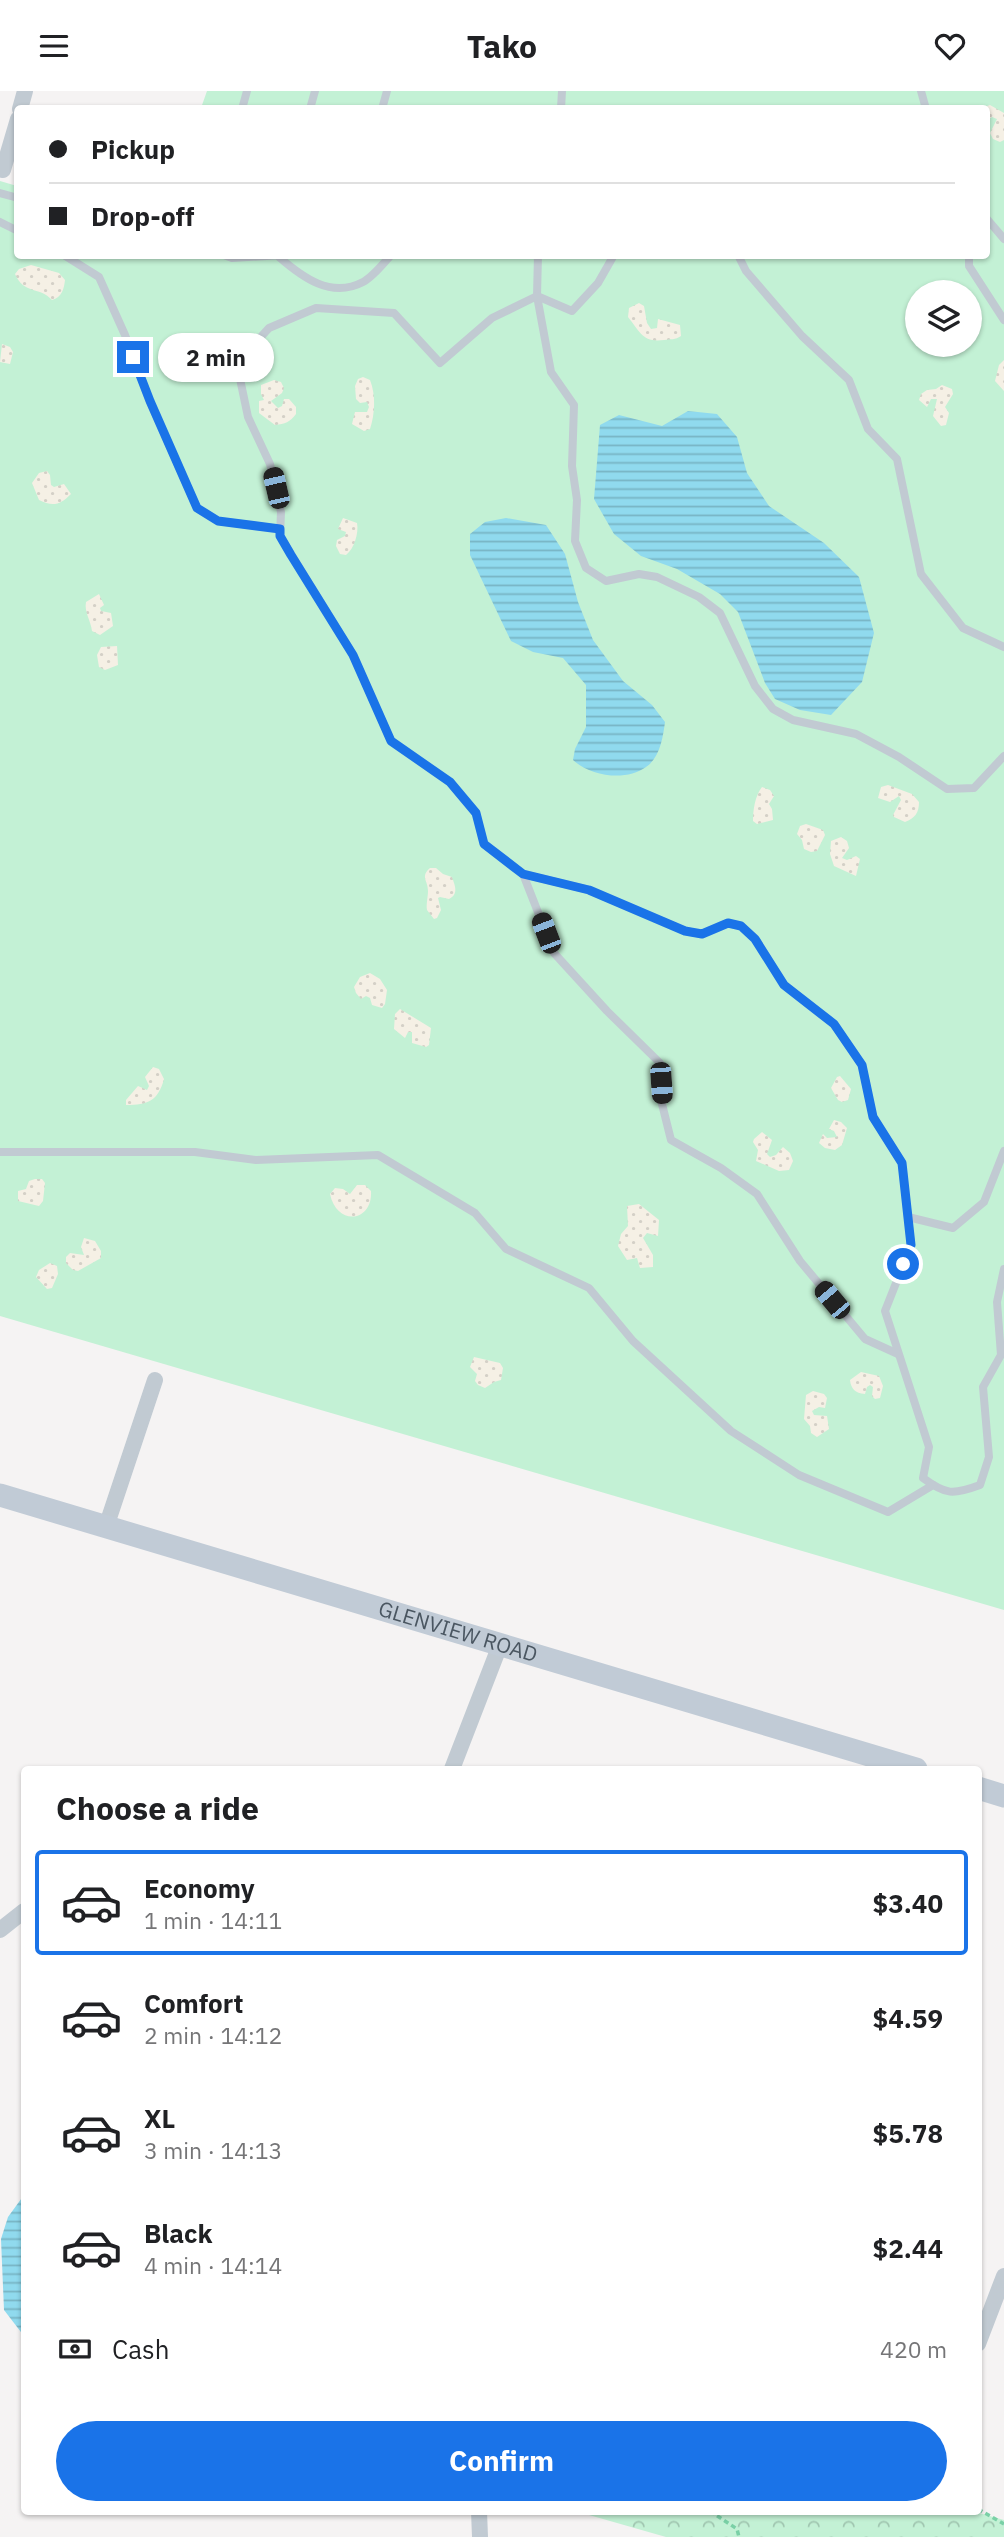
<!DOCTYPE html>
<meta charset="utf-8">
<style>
body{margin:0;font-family:"IBM Plex Sans",sans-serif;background:#f2f2f2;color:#202124;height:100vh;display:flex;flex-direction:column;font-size:26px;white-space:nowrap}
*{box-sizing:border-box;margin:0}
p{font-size:23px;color:#757577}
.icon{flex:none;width:38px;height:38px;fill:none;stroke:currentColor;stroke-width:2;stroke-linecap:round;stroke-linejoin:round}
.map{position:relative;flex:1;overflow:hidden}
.drawer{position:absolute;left:21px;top:1675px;width:961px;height:749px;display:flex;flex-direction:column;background:#fff;border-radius:7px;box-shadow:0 2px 5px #0004}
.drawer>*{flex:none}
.guide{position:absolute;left:14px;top:14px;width:976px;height:154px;border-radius:7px;box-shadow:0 2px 5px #0004;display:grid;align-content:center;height:154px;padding:0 35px;background:#fff}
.buttons{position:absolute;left:905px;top:189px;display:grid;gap:14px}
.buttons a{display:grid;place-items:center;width:77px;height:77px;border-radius:50%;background:#fff;box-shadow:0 2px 5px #0004;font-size:35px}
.end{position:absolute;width:32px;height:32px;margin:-16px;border:9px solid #1a73e8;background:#fff;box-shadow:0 0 0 4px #fff}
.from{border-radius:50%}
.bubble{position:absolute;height:49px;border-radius:24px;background:#fff;box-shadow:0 2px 5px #0004;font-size:23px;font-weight:700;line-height:49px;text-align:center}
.car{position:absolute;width:21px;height:42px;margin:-21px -10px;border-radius:9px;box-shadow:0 0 5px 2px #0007;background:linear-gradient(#222 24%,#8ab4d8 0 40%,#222 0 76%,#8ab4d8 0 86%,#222 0)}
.guide b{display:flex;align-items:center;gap:24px;height:66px;font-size:26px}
.guide b+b{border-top:2px solid #e0e0e0}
.guide i{width:18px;height:18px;background:#202124}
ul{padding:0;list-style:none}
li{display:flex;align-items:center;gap:21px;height:105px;margin:0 14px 10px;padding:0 21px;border:4px solid transparent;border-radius:7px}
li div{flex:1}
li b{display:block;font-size:26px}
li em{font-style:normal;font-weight:700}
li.active{border-color:#1a73e8}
li>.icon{width:63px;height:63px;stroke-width:1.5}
h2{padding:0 35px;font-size:32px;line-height:84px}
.pay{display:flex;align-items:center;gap:18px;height:77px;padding:0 35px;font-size:26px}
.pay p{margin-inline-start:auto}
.action{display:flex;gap:14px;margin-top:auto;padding:14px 35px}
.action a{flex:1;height:80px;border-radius:42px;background:#1a73e8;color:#fff;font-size:28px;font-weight:700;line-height:80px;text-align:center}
header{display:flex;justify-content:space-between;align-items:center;height:91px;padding:0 35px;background:#fff;font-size:32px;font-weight:700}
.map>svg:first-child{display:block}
</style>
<header><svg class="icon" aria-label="menu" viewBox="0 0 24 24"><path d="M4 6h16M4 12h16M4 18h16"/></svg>Tako<svg class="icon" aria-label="heart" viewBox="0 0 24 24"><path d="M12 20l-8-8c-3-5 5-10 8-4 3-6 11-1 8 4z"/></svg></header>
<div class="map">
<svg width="1004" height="2446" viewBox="0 0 1004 2446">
<defs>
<pattern id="forest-crowns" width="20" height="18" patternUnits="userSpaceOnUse" patternTransform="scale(1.75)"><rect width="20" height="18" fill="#c3f1d5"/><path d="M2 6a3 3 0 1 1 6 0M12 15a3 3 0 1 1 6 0" fill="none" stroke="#a0c6b0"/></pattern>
<pattern id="sand-dots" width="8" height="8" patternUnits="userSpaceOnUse" patternTransform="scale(1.75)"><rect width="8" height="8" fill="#f5f0e5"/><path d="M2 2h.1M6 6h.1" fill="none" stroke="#d4d0c7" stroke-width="1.8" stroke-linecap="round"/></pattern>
<pattern id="water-rules" width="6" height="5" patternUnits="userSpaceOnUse" patternTransform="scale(1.75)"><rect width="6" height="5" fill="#90daee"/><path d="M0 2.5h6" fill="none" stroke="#78b4c4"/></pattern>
</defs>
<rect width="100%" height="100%" fill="#f5f3f3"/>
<path fill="#c3f1d5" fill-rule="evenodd" d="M207 0H1004V1519L0 1225V90L17 95 18 164H987V18L201 17ZM917 201H970V254H917Z"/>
<polygon fill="url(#forest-crowns)" points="575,2420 972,2420 1004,2429 1004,2446 666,2446"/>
<g fill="url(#sand-dots)">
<polygon points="990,14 1004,22 1004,49 1000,51 993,48 990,42 997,28 992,26 987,29 987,18 981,17"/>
<path d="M31 174 59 182 65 189C64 198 62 206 52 209 40 195 24 204 15 183L19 178Z"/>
<path d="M639 212 644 215 647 232 651 238 657 237 658 228 680 234 681 245C675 249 671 248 664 249 643 252 640 241 628 226L629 217Z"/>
<polygon points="2,253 10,256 13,261 10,273 0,271"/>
<polygon points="1004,269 1004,300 995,290 999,274"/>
<path d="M363 286 370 289C376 304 375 323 370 338L364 340 352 333 355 321H367L369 316 367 311 360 312 356 308 355 295 358 288Z"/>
<path d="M274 289 281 291 284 297 282 302 271 310 278 317 282 315 284 308H289L296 316V323C290 331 285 333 275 334L259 322V310L264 309 261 303V294Z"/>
<polygon points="942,294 952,298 953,303 945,316 949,322 946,334 941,335 933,325 937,308 931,308 927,316 919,309 921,303 927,299 936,298"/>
<path d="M47 380 50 384 51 394 54 396 64 393 71 403C60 414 53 416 39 409L32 392 39 382Z"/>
<path d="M343 427 357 432C359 442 354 458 346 464L340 463 336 455 337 449 345 445 346 441 338 438Z"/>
<path d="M99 503 104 514 100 517 101 520 111 522 113 535 100 544 92 540C91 530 84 521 86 511Z"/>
<polygon points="117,555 118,574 105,579 99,576 97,564 101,556"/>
<path d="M888 694 912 703 919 711C919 722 915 727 905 731L894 726 893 724 901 709 899 705 890 711 878 707 881 696Z"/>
<path d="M762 696 770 699 774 705 769 713 772 718 773 729 757 733 753 730C753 719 755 705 762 696Z"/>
<polygon points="806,733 823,739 825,744 817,760 811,761 804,758 802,749 797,743 800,735"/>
<polygon points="841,746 847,750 849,757 842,767 847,769 856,765 860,768 856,785 834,775 830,763 831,750"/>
<path d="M430 777H436L443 783 452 786C455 795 459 803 449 808L440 806 438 807 441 819 437 827 434 828 427 819C426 813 428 806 428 800 428 789 420 786 430 777Z"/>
<polygon points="370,882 380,888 387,899 385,913 382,917 372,914 370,907 366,905 361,908 356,902 354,896 360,886"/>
<polygon points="400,918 431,937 429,954 426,956 412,952 412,941 408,941 405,947 394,938 395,923"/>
<path d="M153 976 159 978 164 988C158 1010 148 1014 126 1014V1009L138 995 147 999 149 995 145 986Z"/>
<polygon points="840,985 851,998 848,1009 842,1011 838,1009 831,997 837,986"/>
<polygon points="834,1029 841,1031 847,1037 842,1054 835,1059 825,1057 819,1052 823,1043 827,1047 837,1046 834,1040 829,1038"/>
<polygon points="762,1041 772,1049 767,1063 770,1066 776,1064 783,1056 790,1062 793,1070 789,1079 779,1080 756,1070 758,1059 753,1051 754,1048"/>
<polygon points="35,1088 42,1088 45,1092 43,1110 39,1115 18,1110 18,1100 26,1098 29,1090"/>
<path d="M357 1094H365L371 1100C373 1131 337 1136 330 1103L335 1097 343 1098 350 1103Z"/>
<polygon points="639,1113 659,1129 658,1145 647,1142 643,1147 653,1164 653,1176 640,1177 637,1167 627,1169 618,1155 621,1143 628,1135 627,1115"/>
<polygon points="84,1147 95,1150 101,1160 101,1167 78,1180 73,1179 66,1172 66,1166 70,1162 84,1164 81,1156"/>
<polygon points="50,1172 57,1175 58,1183 52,1197 47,1198 36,1186 39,1179"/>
<polygon points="474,1266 500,1272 503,1277 501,1289 494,1291 485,1297 478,1294 475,1290 477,1283 470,1276"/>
<path d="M861 1281 879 1285 883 1295 880 1307 875 1308 872 1305 873 1296 870 1294 867 1296 865 1303C855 1302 851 1298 850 1289Z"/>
<polygon points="813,1300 824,1303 827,1307 825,1317 819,1316 812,1320 814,1324 827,1325 829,1338 817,1346 811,1342 810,1335 804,1328 806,1304"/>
</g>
<g fill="url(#water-rules)">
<polygon points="688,320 717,323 737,346 747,382 769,415 824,452 859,486 874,542 862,591 831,624 800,619 775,608 765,592 738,521 720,503 677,478 641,465 614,443 594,408 600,334 619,324 662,335"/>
<path d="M506 427 546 434 565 463 578 511 593 549 623 590 652 614 665 631C663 646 660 667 646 676 626 691 590 685 573 669L575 658 586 636V594L563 567 533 561 511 550 470 464V443L485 431Z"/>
<polygon points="24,2104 24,2245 4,2219 1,2148 8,2126"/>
</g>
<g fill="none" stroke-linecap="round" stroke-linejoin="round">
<g stroke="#7ad0a6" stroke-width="3.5" stroke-dasharray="5 3.5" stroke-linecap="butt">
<polyline points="978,2418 1004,2433"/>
<polyline points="710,2420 737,2438 739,2446"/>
</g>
<g stroke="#c1cad2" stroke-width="8">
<polyline points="921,0 926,18"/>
<polyline points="242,18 247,0"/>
<polyline points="310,18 315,0"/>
<polyline points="382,18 387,0"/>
<polyline points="561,18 562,0"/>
<polyline points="0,102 18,107"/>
<polyline points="987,128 1004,148"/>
<polyline points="0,131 18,140"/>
<polyline points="64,164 99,186 125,244 150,311 197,417 218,430 280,438"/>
<polyline points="224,164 232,167 283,164"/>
<polyline points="538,164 537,205 551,281 574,314 572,375 577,409 575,450 586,477 606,490 639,483 657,486 699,506 720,522 755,595 773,618 793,629 856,643 899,666 947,698 974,697 1004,665"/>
<path d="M614 164 598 192 572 220 537 205 492 227 440 272 394 222 316 217 269 237 247 261 239 283 248 326 270 373 281 421 280 445 353 564 391 650 450 691 476 722 484 753 523 783 589 799 685 840 702 843 728 832 741 835 755 847 784 894 834 933 862 974 873 1026 902 1072 911 1154 885 1220 929 1356 923 1387C946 1404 953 1404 980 1394L989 1366 983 1296 1001 1264 997 1211 1004 1178"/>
<polyline points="738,164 746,180 802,245 849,289 868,338 897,368 921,483 963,537 1004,556"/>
<polyline points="969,164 969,175 1004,229"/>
<path d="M279 166C302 186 331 208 363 191 373 186 383 173 391 164"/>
<polyline points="523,783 554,862 607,920 660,972 662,1013 671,1049 721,1077 757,1103 800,1170 865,1248 898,1263"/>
<polyline points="0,1061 195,1061 256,1069 378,1064 475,1122 506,1158 589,1197 633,1250 731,1340 799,1384 888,1421 933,1394"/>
<polyline points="908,1126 953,1137 984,1111 1004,1060"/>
</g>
<g stroke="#c1cad2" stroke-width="16">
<polyline points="20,18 25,0"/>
<polyline points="3,79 18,28"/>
<polyline points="106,1436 155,1289"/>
<polyline points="452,1678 500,1554"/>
<polyline points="0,1839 24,1820"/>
<polyline points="978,2253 1004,2185"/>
<polyline points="479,2420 480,2446"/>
</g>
<g stroke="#c1cbd6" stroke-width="23">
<path id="s1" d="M0 1404 916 1678"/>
<polyline points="978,1697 1004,1705"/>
</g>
</g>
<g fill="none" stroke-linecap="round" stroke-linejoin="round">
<polyline stroke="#1a73e8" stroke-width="9" points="133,266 150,310 197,417 218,430 280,438 280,445 291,464 353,564 391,650 450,691 476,722 484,753 523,783 589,799 685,840 702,843 728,832 741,835 755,848 784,894 834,933 862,974 873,1026 902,1072 911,1154 903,1173"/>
</g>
<g text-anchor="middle" stroke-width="7" stroke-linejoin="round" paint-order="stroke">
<g font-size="21" fill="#4a5661" stroke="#fff">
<text dy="7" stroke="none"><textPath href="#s1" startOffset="478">GLENVIEW ROAD</textPath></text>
</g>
</g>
</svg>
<div class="buttons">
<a><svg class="icon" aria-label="layers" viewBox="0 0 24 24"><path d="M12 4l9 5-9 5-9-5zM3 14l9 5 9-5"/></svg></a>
</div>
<i class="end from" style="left:903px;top:1173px"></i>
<i class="end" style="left:133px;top:266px"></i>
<div class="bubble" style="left:158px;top:242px;width:116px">2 min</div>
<i class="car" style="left:276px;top:397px;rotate:347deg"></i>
<i class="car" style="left:546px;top:842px;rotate:339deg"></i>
<i class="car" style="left:661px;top:992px;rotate:176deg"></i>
<i class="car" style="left:832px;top:1209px;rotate:320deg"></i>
<div class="guide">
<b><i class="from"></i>Pickup</b>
<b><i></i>Drop-off</b>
</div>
<section class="drawer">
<h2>Choose a ride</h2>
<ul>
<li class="active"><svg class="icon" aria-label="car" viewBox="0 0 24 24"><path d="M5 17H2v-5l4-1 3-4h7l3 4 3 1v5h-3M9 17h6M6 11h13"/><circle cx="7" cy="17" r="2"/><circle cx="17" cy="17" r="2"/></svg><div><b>Economy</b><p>1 min · 14:11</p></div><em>$3.40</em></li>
<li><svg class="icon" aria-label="car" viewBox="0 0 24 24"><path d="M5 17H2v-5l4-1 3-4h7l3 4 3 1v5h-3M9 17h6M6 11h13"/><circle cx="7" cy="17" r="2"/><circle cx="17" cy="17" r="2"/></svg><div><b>Comfort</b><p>2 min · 14:12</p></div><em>$4.59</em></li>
<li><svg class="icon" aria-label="car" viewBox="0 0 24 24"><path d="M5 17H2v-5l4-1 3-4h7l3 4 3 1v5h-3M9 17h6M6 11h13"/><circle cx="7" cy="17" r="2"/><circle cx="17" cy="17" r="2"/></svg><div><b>XL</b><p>3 min · 14:13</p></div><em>$5.78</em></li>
<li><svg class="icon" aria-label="car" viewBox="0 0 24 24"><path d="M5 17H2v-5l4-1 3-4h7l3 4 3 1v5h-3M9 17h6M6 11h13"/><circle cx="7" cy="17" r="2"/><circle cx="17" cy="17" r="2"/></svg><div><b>Black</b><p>4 min · 14:14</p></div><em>$2.44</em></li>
</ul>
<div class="pay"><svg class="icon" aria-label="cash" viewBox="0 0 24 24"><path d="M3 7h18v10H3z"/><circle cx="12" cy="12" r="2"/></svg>Cash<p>420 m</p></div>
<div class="action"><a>Confirm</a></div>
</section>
</div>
